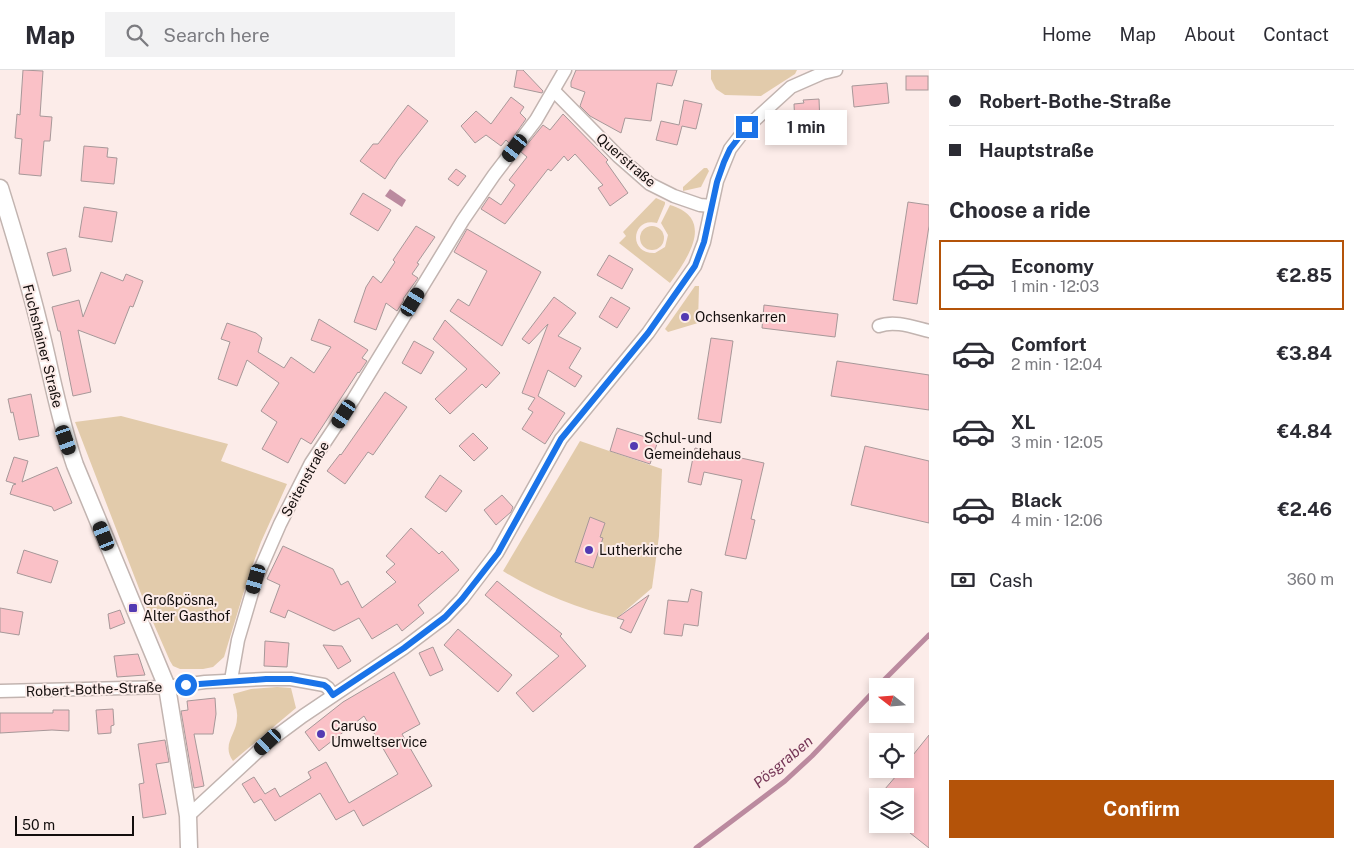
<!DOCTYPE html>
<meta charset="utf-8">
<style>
body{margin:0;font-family:"Public Sans",sans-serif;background:#f2f2f3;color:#2b2b33;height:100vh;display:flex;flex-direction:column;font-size:19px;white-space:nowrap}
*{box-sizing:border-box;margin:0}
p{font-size:16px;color:#7c7c81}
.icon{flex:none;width:28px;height:28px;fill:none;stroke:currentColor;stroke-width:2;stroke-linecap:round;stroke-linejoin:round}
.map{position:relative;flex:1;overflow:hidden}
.panel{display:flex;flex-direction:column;background:#fff;width:425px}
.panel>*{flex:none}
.top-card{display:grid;align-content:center;height:110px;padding:0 20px;background:#fff}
.needle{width:32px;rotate:287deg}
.buttons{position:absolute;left:869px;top:608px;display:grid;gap:10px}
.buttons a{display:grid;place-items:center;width:45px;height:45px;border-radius:0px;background:#fff;box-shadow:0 2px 8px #0003;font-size:25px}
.scale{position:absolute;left:15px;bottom:12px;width:119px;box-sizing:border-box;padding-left:5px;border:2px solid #130e0d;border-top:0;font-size:14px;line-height:18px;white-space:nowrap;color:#130e0d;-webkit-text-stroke:4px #fcece9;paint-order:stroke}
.end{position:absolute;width:22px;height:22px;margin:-11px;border:6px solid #1a73e8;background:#fff;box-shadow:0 0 0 2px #fff}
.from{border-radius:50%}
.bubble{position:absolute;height:35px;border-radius:0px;background:#fff;box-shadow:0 2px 8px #0003;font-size:16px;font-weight:700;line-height:35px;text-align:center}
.car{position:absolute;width:15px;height:30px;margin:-15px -8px;border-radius:6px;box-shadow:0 0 4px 1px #0007;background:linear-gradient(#222 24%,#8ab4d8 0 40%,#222 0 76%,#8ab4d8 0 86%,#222 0)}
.top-card b{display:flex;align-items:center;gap:18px;height:48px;font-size:19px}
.top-card b+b{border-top:1px solid #e1e1e2}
.top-card i{width:12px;height:12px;background:#2b2b33}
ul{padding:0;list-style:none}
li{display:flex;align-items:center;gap:15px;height:70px;margin:0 10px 8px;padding:0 10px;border:2px solid transparent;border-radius:0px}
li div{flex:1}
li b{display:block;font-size:19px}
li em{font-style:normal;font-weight:700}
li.active{border-color:#b45309}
li>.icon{width:45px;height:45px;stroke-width:1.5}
h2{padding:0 20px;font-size:22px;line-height:60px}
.pay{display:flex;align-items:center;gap:12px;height:55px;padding:0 20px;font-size:19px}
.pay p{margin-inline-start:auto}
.button{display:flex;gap:10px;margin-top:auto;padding:10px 20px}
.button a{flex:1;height:58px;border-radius:0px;background:#b45309;color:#fff;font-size:20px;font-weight:700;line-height:58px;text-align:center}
header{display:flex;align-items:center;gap:30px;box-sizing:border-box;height:70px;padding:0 25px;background:#fff;border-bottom:1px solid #e1e1e2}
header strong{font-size:24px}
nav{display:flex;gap:28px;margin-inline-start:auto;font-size:18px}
.search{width:350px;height:45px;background:#f2f2f3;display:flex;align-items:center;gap:12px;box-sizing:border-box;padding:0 18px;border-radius:0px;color:#7c7c81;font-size:19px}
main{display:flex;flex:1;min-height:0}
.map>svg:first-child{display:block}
</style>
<header>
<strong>Map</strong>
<div class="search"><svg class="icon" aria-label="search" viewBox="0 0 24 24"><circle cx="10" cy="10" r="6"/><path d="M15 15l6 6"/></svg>Search here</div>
<nav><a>Home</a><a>Map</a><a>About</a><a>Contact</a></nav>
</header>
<main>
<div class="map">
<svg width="929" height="778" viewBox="0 0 929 778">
<rect width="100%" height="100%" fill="#fcece9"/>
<g fill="#e2cbab">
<polygon points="711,0 797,0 795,4 761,26 725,25 716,19 711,9"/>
<polygon points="704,98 707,98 709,101 701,117 683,121 683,117"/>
<path d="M656 128 665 132V134L657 153C632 146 627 184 655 183L665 177 668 165 661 153 670 135C715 148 689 187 670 213L619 173 626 166 623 162Z"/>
<circle cx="652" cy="168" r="12"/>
<polygon points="695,216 699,216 698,253 668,262 665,259"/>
<polygon points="121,346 228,374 221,391 287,414 261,472 249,505 224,587 213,597 203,599 180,599 173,596 170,591 145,534 75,352"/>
<path d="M580 371 662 399 659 466 652 518 617 548C577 538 538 523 503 501Z"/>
<path d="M277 617 291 618 296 638 233 691C221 674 237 664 237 648 238 640 234 632 233 624L251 619Z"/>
</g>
<polygon fill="#bb8a9f" points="390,119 406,130 402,137 385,126"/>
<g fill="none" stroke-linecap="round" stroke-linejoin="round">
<g stroke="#bb8a9f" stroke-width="5">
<polyline points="878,616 929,565"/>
<polyline points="696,778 785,711 812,686 878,617"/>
</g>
</g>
<g fill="#fac1c7" stroke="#a79899">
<polygon points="23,0 43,1 40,46 52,47 50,71 44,71 41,106 19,104 22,69 15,68 17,44 20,45"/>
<polygon points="517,0 523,0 543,21 542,23 514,17"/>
<polygon points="576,0 677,0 672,16 657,13 651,51 625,48 621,63 590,46 580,36 585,22 571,17 571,12"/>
<rect x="906" y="6" width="22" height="14"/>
<polygon points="887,13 889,33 854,37 852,16"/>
<polygon points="511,27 524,37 520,43 526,49 509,73 506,70 501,76 486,65 475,73 461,56 476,41 491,54"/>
<polygon points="819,29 820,54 795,55 794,34 804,33 803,30"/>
<polygon points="684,30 702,34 696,59 682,56 677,75 656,70 661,51 679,55"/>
<polygon points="408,35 428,51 398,89 385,109 360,91 373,74 378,74"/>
<polygon points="563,44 608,90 606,92 628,123 610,136 598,118 603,115 575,84 568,91 564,86 551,101 548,99 505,154 481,139 489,127 501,135 515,115 509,110 527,87 521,82 543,55 550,60"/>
<polygon points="84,76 108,78 107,87 117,88 114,114 81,111"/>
<polygon points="456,99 466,106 458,116 448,109"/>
<polygon points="363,123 391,140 378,161 350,144"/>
<polygon points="908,132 929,135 929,156 917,234 893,230"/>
<polygon points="84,137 117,142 112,172 79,167"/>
<polygon points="416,156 435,167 417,193 419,194 412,204 418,208 403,229 404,230 397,241 386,233 376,260 354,252 366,217 373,206 381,213 395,192 393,190"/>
<polygon points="467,159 541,202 502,276 450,241 458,229 469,236 487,201 454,182"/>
<polygon points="66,178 71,201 53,206 47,183"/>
<polygon points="609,185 633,199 622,219 597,205"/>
<polygon points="101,202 123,211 126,204 143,211 133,237 130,236 115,274 78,260 91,322 73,326 60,261 58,261 52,237 79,230 83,247"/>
<polygon points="554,227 576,243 558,266 581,278 569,298 582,306 575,317 548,300 538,326 565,343 545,374 522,359 533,342 528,339 535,328 522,323 548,254 529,274 522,269"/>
<polygon points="611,227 630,238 617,258 599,247"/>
<polygon points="764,235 838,244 835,267 762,258"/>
<polygon points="319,249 368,280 362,288 367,291 359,303 358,302 311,374 301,368 288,393 262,379 277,352 261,341 279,313 247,290 237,316 218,309 230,272 221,269 227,253 256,263 262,268 258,282 284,298 291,287 314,303 331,277 311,270"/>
<polygon points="445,250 500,303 486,318 482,314 450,344 435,329 467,299 433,269"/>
<polygon points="711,268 733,271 721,353 698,349"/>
<polygon points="414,271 434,282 421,304 402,293"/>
<polygon points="837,291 929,305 929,340 831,326"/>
<polygon points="385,322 407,337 373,385 368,382 345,414 327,401 340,384 341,385"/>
<polygon points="31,324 39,366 19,370 13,342 11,343 8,329"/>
<polygon points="617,358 658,371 650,394 610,381"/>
<polygon points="473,363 488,378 474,391 459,376"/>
<polygon points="865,376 929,391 929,453 851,435"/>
<polygon points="695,378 764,393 751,449 755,450 746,489 725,485 742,410 704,402 701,415 688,412"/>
<polygon points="14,387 28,391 22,412 57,397 72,433 54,441 52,437 10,424 13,415 16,414 6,411"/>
<polygon points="440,405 462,421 446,442 425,427"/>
<polygon points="502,425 513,437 511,442 496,455 484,440"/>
<polygon points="590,447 605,453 600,467 603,468 593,498 575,492"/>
<polygon points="411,458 439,484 442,481 459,500 418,535 424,543 402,561 397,554 372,569 359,548 334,561 288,540 285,548 270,542 280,515 267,509 283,476 333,499 341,515 348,511 362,538 396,512 386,502 395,494 386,486"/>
<polygon points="24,480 58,491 51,513 17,503"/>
<polygon points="497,511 562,564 560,566 586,596 533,642 516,623 559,586 485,525"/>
<polygon points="691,519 702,522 698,556 684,554 682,566 664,564 668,530 688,532"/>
<polygon points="649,525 631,563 620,558 624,550 617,548"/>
<polygon points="0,538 23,542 19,565 0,562"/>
<polygon points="120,540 125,553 110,559 108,544"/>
<polygon points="458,559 512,605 498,622 444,575"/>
<polygon points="265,571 289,573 287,597 264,596"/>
<polygon points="323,575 342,576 351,591 338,599"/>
<polygon points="433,577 443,600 430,606 419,583"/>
<polygon points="138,584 145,605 117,607 114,586"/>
<polygon points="394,602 420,654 402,664 432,716 363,756 354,740 336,750 320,723 275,751 261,729 254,733 242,714 254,707 265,724 275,718 280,727 311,708 308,702 326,692 349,733 398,704 364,646 319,681 305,662 343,632"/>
<polygon points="215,628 216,644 213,664 194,664 204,716 194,718 181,641 188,640 187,631"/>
<polygon points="113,639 114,655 111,656 111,663 98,664 96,640"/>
<polygon points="53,640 69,640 69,661 52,660 0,663 0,643 53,643"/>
<polygon points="929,665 929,778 905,759 905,726 879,726 902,699 905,699 905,695"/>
<polygon points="165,670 169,692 156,694 166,744 143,748 139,714 144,713 138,674"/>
</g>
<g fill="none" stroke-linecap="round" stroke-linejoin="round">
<g stroke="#c2b4b0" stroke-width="15">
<g id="minor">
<polyline points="554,21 618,86 650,114 674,126 700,135 711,136"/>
<path d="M879 256C894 250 913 257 929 261"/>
<polyline points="231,610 238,570 256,509 280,454 311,393 353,330 463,150 494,105 536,50 565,0"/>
<polyline points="0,621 167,617 205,612 266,609 291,609 324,615 328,618 333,625"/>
<polyline points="188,746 268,672 303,646 404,578 445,547 462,529 497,483 561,369 648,263 695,196 704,172 717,111 730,79 747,57 791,17 823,3 836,0"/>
</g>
</g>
<g stroke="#c2b4b0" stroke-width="19">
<path id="tertiary" d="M0 118C14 163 28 209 39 254 51 302 59 349 75 395L167 617 188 746 189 778"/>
</g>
<use href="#minor" stroke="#fff" stroke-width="12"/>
<use href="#tertiary" stroke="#fff" stroke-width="16"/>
</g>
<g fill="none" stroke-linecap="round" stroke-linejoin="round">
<polyline stroke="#1a73e8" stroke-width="6" points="186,615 266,609 291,609 324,615 328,618 333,625 404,578 445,547 462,529 498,483 561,369 648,263 695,196 704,172 717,112 724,92 730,79 747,57"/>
</g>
<g fill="#533ab2" stroke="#fcece9" stroke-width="2">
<circle cx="685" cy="247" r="5"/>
<circle cx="634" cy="376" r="5"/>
<circle cx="589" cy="480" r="5"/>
<rect x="128" y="533" width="10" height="10" rx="2.5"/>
<circle cx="321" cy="664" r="5"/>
</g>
<g text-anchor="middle" stroke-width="4" stroke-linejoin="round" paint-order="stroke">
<g font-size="14" fill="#130e0d" stroke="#fcece9">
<text transform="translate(626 90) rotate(41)" y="5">Querstraße</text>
<text transform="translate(43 276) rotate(76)" y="5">Fuchshainer Straße</text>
<text transform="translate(305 409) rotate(-61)" y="5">Seitenstraße</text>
<text transform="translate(94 619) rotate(-2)" y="5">Robert-Bothe-Straße</text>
</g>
<g font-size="14" fill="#130e0d" stroke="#fcece9" text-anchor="start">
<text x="695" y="252">Ochsenkarren</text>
<text x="644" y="373">Schul- und<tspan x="644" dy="16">Gemeindehaus</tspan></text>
<text x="599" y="485">Lutherkirche</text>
<text x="143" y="535">Großpösna,<tspan x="143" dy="16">Alter Gasthof</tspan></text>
<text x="331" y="661">Caruso<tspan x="331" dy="16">Umweltservice</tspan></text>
</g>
<g font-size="15" font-style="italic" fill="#763757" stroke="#fcece9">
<text transform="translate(783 692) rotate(-40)" y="5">Pösgraben</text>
</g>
</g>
</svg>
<div class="buttons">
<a><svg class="needle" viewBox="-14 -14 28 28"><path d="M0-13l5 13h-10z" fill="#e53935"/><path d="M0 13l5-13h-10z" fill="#7c7c81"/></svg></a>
<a><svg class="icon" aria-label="locate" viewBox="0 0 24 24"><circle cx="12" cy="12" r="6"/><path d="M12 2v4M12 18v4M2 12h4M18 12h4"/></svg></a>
<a><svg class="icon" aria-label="layers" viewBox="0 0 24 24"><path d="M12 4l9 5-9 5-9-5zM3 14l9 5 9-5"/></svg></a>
</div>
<div class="scale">50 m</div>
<i class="end from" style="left:186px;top:615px"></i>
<i class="end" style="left:747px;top:57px"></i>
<div class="bubble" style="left:765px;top:40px;width:82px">1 min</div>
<i class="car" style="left:515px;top:78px;rotate:217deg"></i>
<i class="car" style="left:413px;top:232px;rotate:31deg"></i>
<i class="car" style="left:344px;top:344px;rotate:213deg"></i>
<i class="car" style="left:66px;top:370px;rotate:161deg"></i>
<i class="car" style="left:104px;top:466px;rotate:338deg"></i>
<i class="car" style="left:256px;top:509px;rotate:196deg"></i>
<i class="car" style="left:268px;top:672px;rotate:227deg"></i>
</div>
<section class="panel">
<div class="top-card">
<b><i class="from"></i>Robert-Bothe-Straße</b>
<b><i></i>Hauptstraße</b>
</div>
<h2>Choose a ride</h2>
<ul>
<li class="active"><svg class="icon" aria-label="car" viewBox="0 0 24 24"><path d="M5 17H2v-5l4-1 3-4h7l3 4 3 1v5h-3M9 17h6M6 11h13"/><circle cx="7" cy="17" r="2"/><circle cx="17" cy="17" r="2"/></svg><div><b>Economy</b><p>1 min · 12:03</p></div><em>€2.85</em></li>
<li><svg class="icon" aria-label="car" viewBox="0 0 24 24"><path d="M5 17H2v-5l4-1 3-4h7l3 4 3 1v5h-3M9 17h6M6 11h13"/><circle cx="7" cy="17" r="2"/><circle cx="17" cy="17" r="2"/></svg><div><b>Comfort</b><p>2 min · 12:04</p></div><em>€3.84</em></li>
<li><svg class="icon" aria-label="car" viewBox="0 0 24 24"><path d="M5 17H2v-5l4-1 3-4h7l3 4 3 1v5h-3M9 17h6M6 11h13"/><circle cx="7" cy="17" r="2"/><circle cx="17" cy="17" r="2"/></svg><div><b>XL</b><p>3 min · 12:05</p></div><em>€4.84</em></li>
<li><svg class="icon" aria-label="car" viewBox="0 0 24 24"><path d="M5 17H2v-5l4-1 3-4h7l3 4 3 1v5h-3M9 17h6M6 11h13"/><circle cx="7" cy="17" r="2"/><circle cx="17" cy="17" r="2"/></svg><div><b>Black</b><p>4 min · 12:06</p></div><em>€2.46</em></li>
</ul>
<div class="pay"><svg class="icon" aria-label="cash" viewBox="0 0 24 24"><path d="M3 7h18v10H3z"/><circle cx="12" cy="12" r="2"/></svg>Cash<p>360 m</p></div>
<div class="button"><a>Confirm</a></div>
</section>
</main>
